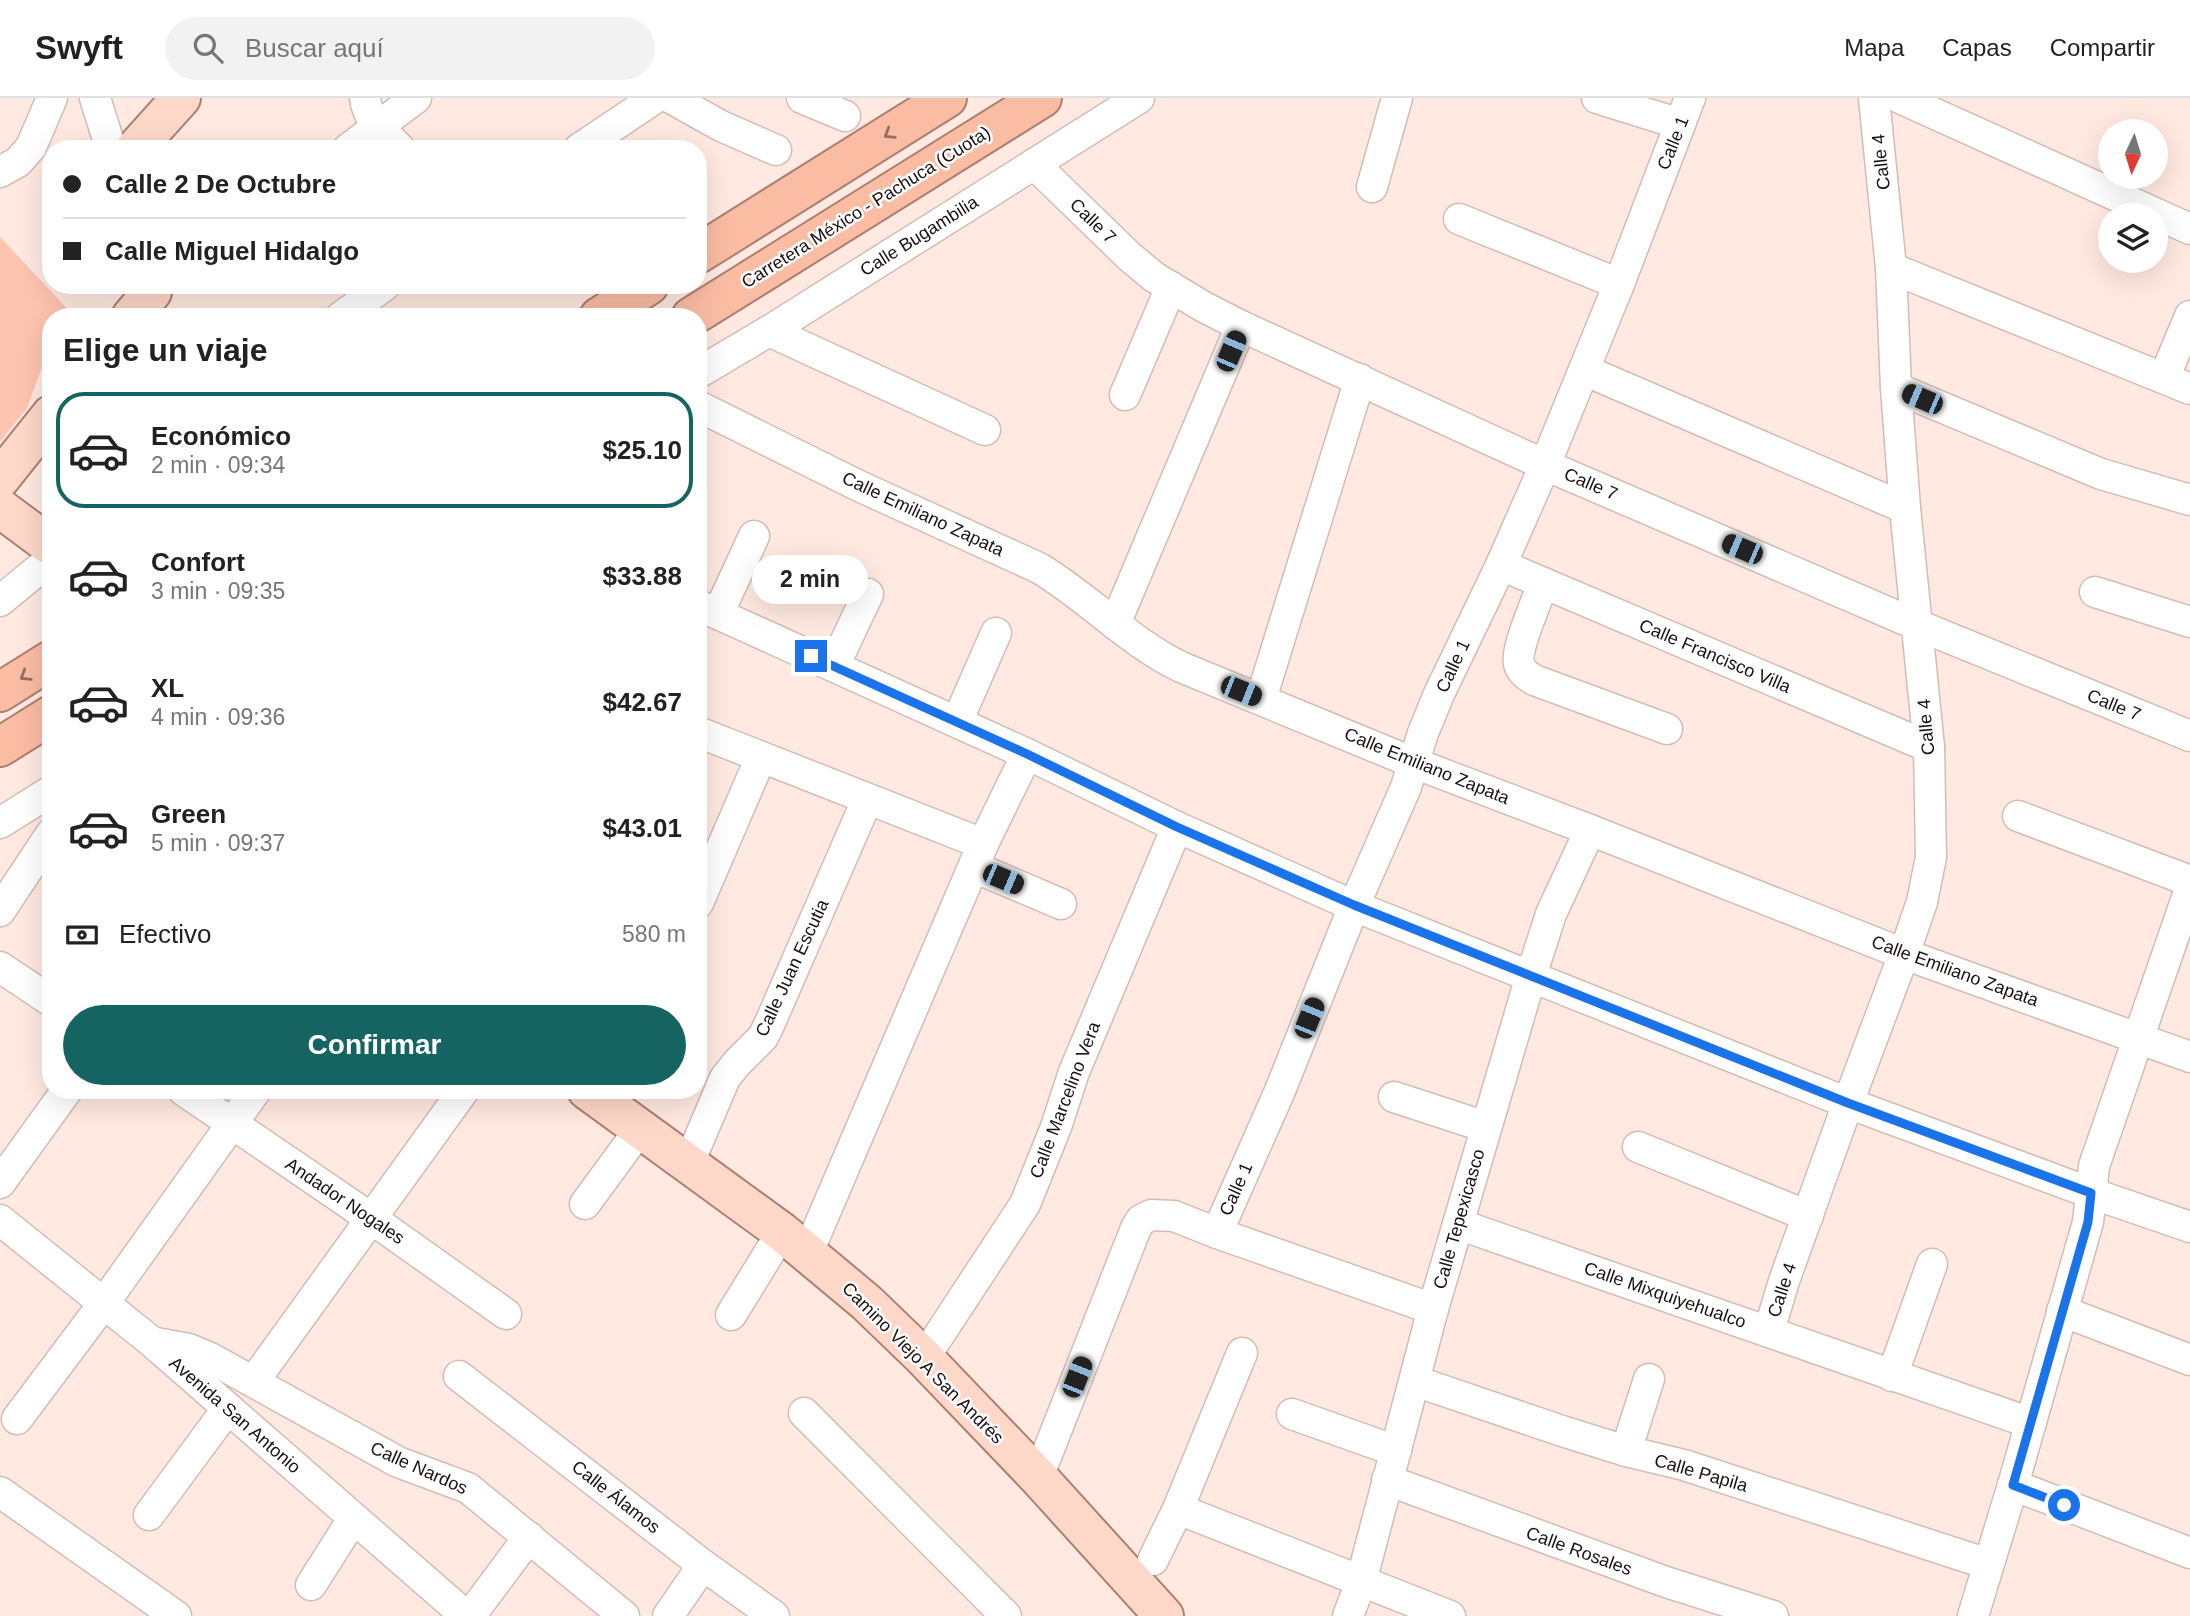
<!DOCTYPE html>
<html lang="es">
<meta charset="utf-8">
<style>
body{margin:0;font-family:Helvetica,sans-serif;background:#f2f2f2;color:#222;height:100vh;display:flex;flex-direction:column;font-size:26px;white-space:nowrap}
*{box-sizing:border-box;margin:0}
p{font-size:23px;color:#767676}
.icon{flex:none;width:38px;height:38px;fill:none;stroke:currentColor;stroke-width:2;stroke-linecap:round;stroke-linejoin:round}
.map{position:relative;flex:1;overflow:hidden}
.sheet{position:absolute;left:42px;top:210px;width:665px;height:791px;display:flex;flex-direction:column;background:#fff;border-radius:28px;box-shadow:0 7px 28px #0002}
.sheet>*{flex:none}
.hud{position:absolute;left:42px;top:42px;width:665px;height:154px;border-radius:28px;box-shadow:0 7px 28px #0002;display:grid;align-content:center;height:154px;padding:0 21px;background:#fff}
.needle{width:46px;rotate:184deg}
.controls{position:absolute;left:2098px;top:21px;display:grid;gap:14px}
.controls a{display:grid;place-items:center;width:70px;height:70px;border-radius:50%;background:#fff;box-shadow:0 7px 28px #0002;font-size:35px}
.end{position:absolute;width:32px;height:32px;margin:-16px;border:9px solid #1a73e8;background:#fff;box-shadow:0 0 0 4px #fff}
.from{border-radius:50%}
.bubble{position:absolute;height:49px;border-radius:24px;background:#fff;box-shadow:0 7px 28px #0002;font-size:23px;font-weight:800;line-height:49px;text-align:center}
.car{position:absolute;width:21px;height:42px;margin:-21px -10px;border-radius:9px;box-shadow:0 0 5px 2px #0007;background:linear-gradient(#222 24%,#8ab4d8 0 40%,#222 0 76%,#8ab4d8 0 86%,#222 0)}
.hud b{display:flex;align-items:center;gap:24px;height:66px;font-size:26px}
.hud b+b{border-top:2px solid #e0e0e0}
.hud i{width:18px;height:18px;background:#222}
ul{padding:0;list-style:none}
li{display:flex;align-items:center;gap:21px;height:116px;margin:0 14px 10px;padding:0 7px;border:4px solid transparent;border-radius:28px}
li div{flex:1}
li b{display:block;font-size:26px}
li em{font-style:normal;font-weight:800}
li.on{border-color:#156461}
li>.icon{width:63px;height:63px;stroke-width:1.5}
h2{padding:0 21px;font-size:32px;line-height:84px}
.pay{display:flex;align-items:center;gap:18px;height:77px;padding:0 21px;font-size:26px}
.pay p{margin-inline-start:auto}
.action{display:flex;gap:14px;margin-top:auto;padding:14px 21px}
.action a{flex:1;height:80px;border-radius:42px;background:#156461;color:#fff;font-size:28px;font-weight:800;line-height:80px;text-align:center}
header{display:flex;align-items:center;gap:42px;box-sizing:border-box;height:98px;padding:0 35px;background:#fff;border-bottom:2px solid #e0e0e0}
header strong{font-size:33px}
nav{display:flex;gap:38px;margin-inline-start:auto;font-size:24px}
.search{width:490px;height:63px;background:#f2f2f2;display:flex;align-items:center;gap:18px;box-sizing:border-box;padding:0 24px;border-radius:38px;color:#767676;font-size:26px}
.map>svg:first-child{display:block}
</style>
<header>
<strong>Swyft</strong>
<div class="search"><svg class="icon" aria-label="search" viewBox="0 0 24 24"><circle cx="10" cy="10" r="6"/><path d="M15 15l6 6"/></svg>Buscar aquí</div>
<nav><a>Mapa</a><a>Capas</a><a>Compartir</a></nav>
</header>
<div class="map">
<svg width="2190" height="1518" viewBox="0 0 2190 1518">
<rect width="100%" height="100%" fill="#ffe9e0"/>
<polygon fill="#fdc4af" points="0,139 75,219 51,219 51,251 47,255 27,310 0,344"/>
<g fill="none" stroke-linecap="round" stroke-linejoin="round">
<g stroke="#d2bdb5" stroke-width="33">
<g id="minor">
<polyline points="95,0 111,51"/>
<path d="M365 0C367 22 386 36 400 51"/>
<polyline points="671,0 721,28 776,52"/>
<polyline points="802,0 845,18"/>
<polyline points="1597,0 1680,26"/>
<polyline points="1900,0 2190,131"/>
<polyline points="348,51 416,0"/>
<polyline points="579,51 655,0"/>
<polyline points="1034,66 1130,159 1154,179 1204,209 1241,228 1545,367 1915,526 2190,638"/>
<polyline points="0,74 18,64 31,49 52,0"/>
<polyline points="1372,89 1397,0"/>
<polyline points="1459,121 1619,186"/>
<polyline points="1891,170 2190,291"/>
<polyline points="341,219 385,187"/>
<polyline points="769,233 985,332"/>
<polyline points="1584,272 1905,410"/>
<polyline points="698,275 769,233 1139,0"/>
<polyline points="2164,280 2190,218"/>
<polyline points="1896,290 2101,376 2190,402"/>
<polyline points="1125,297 1171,189"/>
<path d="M698 308 859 388 1039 470C1089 500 1129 544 1181 569L1414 665 1590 732 1904 856 2190 959"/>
<polyline points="1501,467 1929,649"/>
<path d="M1543 485C1538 501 1515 551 1519 566 1521 574 1528 578 1534 582L1667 631"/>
<polyline points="2095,494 2190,524"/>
<polyline points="0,503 51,461"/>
<polyline points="698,507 1027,656 1177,729 1354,808 1848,1005 2091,1095 2190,1129"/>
<polyline points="718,516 754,438"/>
<polyline points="1115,526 1241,228"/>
<polyline points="834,568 868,496"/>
<polyline points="1261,601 1360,281"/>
<polyline points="957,624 996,535"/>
<polyline points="698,634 983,746"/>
<polyline points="2018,718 2190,783"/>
<polyline points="0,725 51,693"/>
<polyline points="974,769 1061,806"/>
<polyline points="698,805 761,659"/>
<polyline points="0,813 51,736"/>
<polyline points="0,869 51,903"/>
<polyline points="183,992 372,1121 506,1216"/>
<polyline points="1394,999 1486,1029"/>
<polyline points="1638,1049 1808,1118"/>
<polyline points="688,1067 725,980 737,965 763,939 769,927 867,702"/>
<polyline points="0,1085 67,992"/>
<polyline points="585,1106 640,1031"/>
<polyline points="0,1122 152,1244 466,1518"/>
<path d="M1458 1126C1649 1192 1839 1260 2031 1325"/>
<polyline points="1217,1135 1279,995 1354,808 1406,689 1423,635 1439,596 1501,467 1545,367 1619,186 1690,0"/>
<polyline points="808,1154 983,746 1027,656"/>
<polyline points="2062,1213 2190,1262"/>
<polyline points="731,1217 782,1134"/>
<polyline points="1769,1233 1784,1183 1848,1005 1904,856 1922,804 1931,759 1929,649 1905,410 1896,290 1891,170 1874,0"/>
<polyline points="156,1245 189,1251 210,1260 398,1364 468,1390 624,1518"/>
<polyline points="924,1260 1025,1106 1056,1029 1074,974 1177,729"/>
<polyline points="459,1278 703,1467 774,1518"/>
<polyline points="1892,1278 1932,1166"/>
<polyline points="254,1283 464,992"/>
<polyline points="1415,1283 1562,1333 1626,1353 1684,1367 1988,1466"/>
<polyline points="804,1315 1006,1518"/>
<polyline points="1292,1316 1396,1353"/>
<polyline points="17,1321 104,1205 256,992"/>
<polyline points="1626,1353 1649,1281"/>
<polyline points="1038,1379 1136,1130 1141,1122 1151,1117 1174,1118 1217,1135 1433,1211"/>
<polyline points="1387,1382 1666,1484 1773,1518"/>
<polyline points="2013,1387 2190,1455"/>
<polyline points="0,1394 176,1518"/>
<polyline points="1178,1411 1450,1518"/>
<polyline points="149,1417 228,1310"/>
<polyline points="1153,1462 1178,1411 1242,1255"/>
<polyline points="311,1487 353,1421"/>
<polyline points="470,1518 529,1439"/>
<polyline points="668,1518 703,1467"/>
<polyline points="1348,1518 1361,1484 1433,1211 1531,878 1551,816 1590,732"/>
<polyline points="1973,1518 2013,1387 2088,1124 2094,1068 2190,791"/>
</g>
</g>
<g stroke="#ac8070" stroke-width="42">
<g id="major">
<polyline points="135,51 181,0"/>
<polyline points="131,219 152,194 151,187"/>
<polyline points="0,381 51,317"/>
<polyline points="0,410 51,448"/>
<polyline points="587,992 782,1134 867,1205 924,1260 1038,1379 1164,1518"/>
</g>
</g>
<g stroke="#ac8070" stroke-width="42">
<g id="highway">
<polyline points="698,156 947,0"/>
<polyline points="599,219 649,187"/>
<polyline points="691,219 1042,0"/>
<polyline points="0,594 51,562"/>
<polyline points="0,649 51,617"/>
</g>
</g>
<use href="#minor" stroke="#fff" stroke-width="30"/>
<use href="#major" stroke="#fdd7c8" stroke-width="38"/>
<use href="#highway" stroke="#fbbca4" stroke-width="38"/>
</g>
<defs><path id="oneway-chevron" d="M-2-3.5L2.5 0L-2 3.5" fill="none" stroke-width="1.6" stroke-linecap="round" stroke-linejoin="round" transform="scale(1.75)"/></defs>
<g stroke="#956f61">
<use href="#oneway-chevron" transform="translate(889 36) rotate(148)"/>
<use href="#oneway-chevron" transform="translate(25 578) rotate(148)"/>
</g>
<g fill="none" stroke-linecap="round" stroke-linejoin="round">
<polyline stroke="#1a73e8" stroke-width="9" points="811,558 1027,656 1177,729 1354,807 1848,1005 2091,1095 2088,1124 2013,1387 2064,1407"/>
</g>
<g text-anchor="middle" stroke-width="5" stroke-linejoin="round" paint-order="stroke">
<g font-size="18" fill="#19110f" stroke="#fff">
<text transform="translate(1673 45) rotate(-68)" y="6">Calle 1</text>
<text transform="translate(1881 64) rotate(-96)" y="6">Calle 4</text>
<text transform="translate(866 109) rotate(-32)" y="6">Carretera México - Pachuca (Cuota)</text>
<text transform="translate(1093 123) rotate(44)" y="6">Calle 7</text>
<text transform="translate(919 138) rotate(-32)" y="6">Calle Bugambilia</text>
<text transform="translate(1591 386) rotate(23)" y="6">Calle 7</text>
<text transform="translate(923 416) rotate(25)" y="6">Calle Emiliano Zapata</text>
<text transform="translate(1715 558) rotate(23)" y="6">Calle Francisco Villa</text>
<text transform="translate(1453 568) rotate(-65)" y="6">Calle 1</text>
<text transform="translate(2114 607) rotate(22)" y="6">Calle 7</text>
<text transform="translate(1926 629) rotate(-95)" y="6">Calle 4</text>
<text transform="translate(1427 668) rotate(22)" y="6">Calle Emiliano Zapata</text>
<text transform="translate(792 870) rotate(-65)" y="6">Calle Juan Escutia</text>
<text transform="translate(1955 873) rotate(20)" y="6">Calle Emiliano Zapata</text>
<text transform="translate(1065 1002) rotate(-69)" y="6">Calle Marcelino Vera</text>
<text transform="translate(1236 1091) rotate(-66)" y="6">Calle 1</text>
<text transform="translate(345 1103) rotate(34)" y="6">Andador Nogales</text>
<text transform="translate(1459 1121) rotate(-74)" y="6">Calle Tepexicasco</text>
<text transform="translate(1782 1192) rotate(-72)" y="6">Calle 4</text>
<text transform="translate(1665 1197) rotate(19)" y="6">Calle Mixquiyehualco</text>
<text transform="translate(923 1265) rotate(45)" y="6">Camino Viejo A San Andrés</text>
<text transform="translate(235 1317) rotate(41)" y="6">Avenida San Antonio</text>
<text transform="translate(419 1370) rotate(24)" y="6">Calle Nardos</text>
<text transform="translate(1701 1375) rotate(16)" y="6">Calle Papila</text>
<text transform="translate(616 1399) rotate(38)" y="6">Calle Álamos</text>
<text transform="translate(1579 1453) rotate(20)" y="6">Calle Rosales</text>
</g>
</g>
</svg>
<div class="controls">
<a><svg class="needle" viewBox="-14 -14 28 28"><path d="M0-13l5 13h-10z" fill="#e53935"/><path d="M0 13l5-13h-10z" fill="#767676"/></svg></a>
<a><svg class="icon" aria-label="layers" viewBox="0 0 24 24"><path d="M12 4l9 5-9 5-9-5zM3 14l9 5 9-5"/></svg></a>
</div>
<i class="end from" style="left:2064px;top:1407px"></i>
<i class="end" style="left:811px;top:558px"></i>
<div class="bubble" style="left:752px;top:457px;width:116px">2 min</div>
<i class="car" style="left:1231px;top:253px;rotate:23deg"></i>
<i class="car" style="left:1922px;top:301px;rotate:293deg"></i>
<i class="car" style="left:1742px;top:451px;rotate:293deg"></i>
<i class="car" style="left:1241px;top:593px;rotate:112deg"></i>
<i class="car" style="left:1003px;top:781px;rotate:113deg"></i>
<i class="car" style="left:1309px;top:920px;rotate:22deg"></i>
<i class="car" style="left:1077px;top:1279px;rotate:22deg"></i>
<div class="hud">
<b><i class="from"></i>Calle 2 De Octubre</b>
<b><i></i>Calle Miguel Hidalgo</b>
</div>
<section class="sheet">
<h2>Elige un viaje</h2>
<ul>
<li class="on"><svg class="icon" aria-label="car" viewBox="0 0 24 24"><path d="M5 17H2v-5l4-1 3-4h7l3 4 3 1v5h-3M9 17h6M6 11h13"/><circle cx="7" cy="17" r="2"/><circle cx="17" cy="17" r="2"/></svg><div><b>Económico</b><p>2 min · 09:34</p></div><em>$25.10</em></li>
<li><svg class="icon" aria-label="car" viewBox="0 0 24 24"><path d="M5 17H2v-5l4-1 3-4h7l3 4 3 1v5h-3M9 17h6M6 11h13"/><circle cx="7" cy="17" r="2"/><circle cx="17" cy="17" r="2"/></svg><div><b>Confort</b><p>3 min · 09:35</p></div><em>$33.88</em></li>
<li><svg class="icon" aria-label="car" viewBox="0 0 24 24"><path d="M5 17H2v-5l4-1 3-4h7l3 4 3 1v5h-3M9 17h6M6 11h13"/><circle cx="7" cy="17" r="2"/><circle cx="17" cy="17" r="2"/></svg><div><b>XL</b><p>4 min · 09:36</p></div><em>$42.67</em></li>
<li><svg class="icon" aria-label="car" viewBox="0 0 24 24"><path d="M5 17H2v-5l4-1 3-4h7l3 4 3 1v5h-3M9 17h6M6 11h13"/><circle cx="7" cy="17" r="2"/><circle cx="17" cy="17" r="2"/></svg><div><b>Green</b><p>5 min · 09:37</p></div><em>$43.01</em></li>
</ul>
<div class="pay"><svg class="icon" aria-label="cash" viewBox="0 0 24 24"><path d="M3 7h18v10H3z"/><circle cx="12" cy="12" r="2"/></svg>Efectivo<p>580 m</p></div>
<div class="action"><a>Confirmar</a></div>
</section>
</div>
